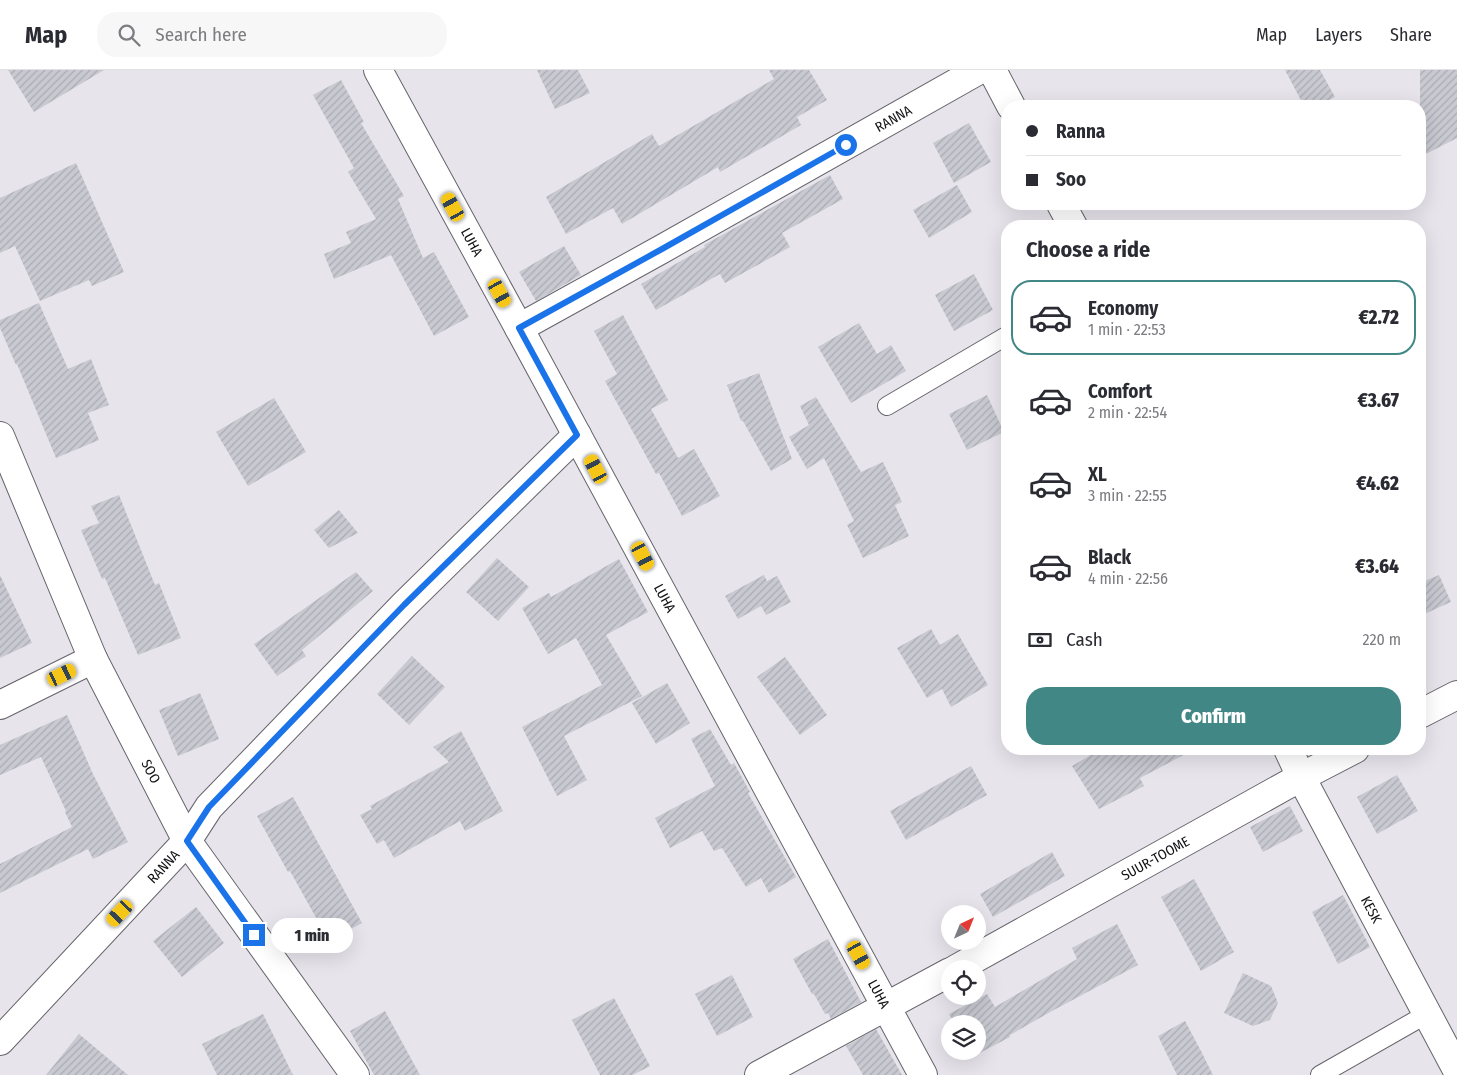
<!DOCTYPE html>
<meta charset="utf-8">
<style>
body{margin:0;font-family:"Fira Sans Condensed",sans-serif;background:#f7f7f7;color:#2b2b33;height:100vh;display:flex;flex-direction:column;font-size:19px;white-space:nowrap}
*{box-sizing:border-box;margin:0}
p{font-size:16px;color:#7c7c81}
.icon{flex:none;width:28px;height:28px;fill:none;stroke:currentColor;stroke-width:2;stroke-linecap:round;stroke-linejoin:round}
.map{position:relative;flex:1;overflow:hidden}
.panel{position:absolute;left:1001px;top:150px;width:425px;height:535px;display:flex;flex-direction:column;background:#fff;border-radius:20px;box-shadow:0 5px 20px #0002}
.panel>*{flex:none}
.guide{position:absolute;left:1001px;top:30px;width:425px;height:110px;border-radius:20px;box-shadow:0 5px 20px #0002;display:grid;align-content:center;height:110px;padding:0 25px;background:#fff}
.needle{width:32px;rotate:43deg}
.buttons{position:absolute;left:941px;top:835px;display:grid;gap:10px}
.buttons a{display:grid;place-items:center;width:45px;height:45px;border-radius:50%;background:#fff;box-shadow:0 5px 20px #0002;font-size:25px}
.end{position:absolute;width:22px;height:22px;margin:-11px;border:6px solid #1a73e8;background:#fff;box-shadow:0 0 0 2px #fff}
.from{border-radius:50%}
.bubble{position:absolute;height:35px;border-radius:18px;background:#fff;box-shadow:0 5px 20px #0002;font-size:16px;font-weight:800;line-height:35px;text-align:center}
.car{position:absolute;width:15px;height:30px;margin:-15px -8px;border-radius:6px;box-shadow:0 0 4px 1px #0007;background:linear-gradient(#f5c518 24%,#345 0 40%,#f5c518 0 76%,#345 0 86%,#f5c518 0)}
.guide b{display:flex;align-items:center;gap:18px;height:48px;font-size:19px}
.guide b+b{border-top:1px solid #e1e1e2}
.guide i{width:12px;height:12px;background:#2b2b33}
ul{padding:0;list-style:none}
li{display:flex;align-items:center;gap:15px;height:75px;margin:0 10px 8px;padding:0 15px;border:2px solid transparent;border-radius:20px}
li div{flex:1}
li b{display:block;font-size:19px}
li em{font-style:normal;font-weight:800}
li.selected{border-color:#408785}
li>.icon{width:45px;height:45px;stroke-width:1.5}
h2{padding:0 25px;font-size:22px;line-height:60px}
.pay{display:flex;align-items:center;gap:12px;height:55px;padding:0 25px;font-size:19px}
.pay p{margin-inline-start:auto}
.primary-button{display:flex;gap:10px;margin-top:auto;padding:10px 25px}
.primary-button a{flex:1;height:58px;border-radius:20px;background:#408785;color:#fff;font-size:20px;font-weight:800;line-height:58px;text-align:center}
header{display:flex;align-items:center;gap:30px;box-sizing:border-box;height:70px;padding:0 25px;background:#fff;border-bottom:1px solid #e1e1e2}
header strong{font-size:24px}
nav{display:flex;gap:28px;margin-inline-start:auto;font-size:18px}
.search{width:350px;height:45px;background:#f7f7f7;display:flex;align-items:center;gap:12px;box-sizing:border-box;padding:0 18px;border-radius:20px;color:#7c7c81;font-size:19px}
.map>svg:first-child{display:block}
</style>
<header>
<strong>Map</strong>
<div class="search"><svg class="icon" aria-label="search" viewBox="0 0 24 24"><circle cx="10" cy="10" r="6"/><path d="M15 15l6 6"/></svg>Search here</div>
<nav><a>Map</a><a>Layers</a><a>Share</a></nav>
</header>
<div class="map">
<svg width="1457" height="1005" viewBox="0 0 1457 1005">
<defs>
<pattern id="building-hatch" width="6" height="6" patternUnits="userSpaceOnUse" patternTransform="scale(1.25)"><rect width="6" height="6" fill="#c8c9d1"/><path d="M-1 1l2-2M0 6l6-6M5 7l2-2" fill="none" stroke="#abacb3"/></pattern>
</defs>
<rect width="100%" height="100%" fill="#e7e4ec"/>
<g fill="url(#building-hatch)">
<polygon points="8,0 104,0 34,42"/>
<polygon points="537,0 578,0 590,23 555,39"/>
<polygon points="769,0 809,0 827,30 797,47 801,55 720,102 718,97 622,154 613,138 566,164 546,127 652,64 659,76 774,9"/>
<polygon points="1285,0 1320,0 1335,27 1318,36 1304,36"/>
<polygon points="1420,0 1457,0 1457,68 1420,87"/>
<polygon points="341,10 364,52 361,53 404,126 398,129 423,188 434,182 469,247 434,266 391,185 334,209 324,184 351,173 346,162 376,149 348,102 354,98 313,25"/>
<polygon points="969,53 991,92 954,113 933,73"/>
<polygon points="76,93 124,202 92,216 89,210 40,231 15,176 0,183 0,128"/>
<polygon points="830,105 843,129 782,163 790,177 725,213 720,204 656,240 641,214 705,177 704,175"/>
<polygon points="957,115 972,142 929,168 913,140"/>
<polygon points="564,176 581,205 536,231 519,202"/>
<polygon points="974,204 993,240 954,261 935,225"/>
<polygon points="39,233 68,299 91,289 109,335 88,343 99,370 56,388 17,294 16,295 0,258 0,250"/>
<polygon points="623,245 668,330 651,339 678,388 694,379 720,426 682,446 659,403 656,404 605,311 617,304 594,261"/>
<polygon points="859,253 877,284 891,275 906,301 851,333 818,277"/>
<polygon points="759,303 792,389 771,401 743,351 741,351 727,315"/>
<polygon points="987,325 1004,362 967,380 949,344"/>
<polygon points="816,327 861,402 883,392 902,432 895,435 909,466 863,488 847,455 854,451 824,388 807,399 789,367 809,355 800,336"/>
<polygon points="274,328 306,382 248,416 216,362"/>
<polygon points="119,425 155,515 159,513 181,568 138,585 105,508 102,509 81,460 99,453 91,436"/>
<polygon points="339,440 358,463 329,478 314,460"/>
<polygon points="497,488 529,517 498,551 466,522"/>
<polygon points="619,489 648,542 606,565 642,626 564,666 587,710 557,726 522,657 602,615 576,568 548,584 522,538 549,523 551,527"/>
<polygon points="356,502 373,521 302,580 306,586 277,606 254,574"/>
<polygon points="0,505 32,573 0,588"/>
<polygon points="764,505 767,511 777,506 791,532 766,545 761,536 738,549 725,526"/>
<polygon points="1439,505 1451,532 1420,546 1420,513"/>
<polygon points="931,559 940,575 958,564 988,615 951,637 942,619 927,628 897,578"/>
<polygon points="412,586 445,617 409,655 377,624"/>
<polygon points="785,587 827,645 800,665 757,607"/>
<polygon points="667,613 690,653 656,674 632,633"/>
<polygon points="200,623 219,669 178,686 159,640"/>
<polygon points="67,645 93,704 128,772 93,789 88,779 0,823 0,794 72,757 65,742 66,741 41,687 0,705 0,675"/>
<polygon points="710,659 731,695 734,693 750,722 748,723 796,807 769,823 761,808 746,817 722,778 714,781 702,761 670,778 655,748 715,716 691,669"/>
<polygon points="461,661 503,741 465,761 460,751 394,788 384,770 377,774 360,745 372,739 370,736 449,692 433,677"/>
<polygon points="1101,679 1195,679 1140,708 1144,716 1099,739 1072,696"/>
<polygon points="971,696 987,725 906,770 890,741"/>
<polygon points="1397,705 1418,741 1377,764 1357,727"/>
<polygon points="293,727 362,853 329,871 290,801 288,802 257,746"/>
<polygon points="1290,736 1303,761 1263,782 1250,757"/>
<polygon points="1052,782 1065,806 993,847 980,824"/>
<polygon points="1194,809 1234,882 1201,901 1161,827"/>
<polygon points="1343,825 1370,877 1338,894 1312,842"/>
<polygon points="196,837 224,873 182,907 153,871"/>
<polygon points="1117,854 1138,895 1052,941 1010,965 1010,967 972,987 969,981 978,981 978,954 955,954 949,944 987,924 995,937 1077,889 1072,878"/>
<polygon points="828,869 861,932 831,949 828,943 825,944 814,924 812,924 793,889"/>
<polygon points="1243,903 1271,916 1278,933 1270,950 1253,956 1224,943"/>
<polygon points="732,905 753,947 717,966 695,924"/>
<polygon points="614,928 650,996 633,1005 600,1005 572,950"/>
<polygon points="385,941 420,1005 374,1005 350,961"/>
<polygon points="263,944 293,1005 217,1005 202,974"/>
<polygon points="1185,951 1202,983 1213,1005 1177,1005 1158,966"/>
<polygon points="876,959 902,1005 863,1005 846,976"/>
<polygon points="79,964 128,1005 46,1005"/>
</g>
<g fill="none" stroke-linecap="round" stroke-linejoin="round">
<g stroke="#66646b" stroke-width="20">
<g id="lane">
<polyline points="887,336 1008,265"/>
<polyline points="1320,1005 1427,944"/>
</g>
</g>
<g stroke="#66646b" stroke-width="30">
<g id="street">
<path id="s1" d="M378 0 519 258 923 1005"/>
<polyline points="992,0 1011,36"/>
<polyline points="1061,134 1073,156"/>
<path id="s2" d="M519 258 662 179 979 0"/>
<path id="s3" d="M0 366 93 589 187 771 355 1005"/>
<polyline points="0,635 93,589"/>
<polyline points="1420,644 1457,625"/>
<path id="s4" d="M1288 679 1301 707 1457 1000"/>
<path id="s5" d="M956 899 1301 707 1355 679"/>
<path id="s6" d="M0 971 187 771 209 737 404 535 577 365"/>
<polyline points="759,1005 950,902"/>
</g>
</g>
<use href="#lane" stroke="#fff" stroke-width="18"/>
<use href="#street" stroke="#fff" stroke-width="28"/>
</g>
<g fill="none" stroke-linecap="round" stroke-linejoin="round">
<polyline stroke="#1a73e8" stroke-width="6" points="254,865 187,771 209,737 404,535 577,365 519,258 662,179 846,75"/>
</g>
<g text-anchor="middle" stroke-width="4.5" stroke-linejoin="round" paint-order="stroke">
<g font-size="14" fill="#121114" stroke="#fff">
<text dy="5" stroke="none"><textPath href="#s2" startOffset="429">RANNA</textPath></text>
<text dy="5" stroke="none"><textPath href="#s1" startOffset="196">LUHA</textPath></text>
<text dy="5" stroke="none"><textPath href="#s1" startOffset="601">LUHA</textPath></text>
<text dy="5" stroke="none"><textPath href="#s3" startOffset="368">SOO</textPath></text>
<text dy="5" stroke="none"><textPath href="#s5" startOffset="228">SUUR-TOOME</textPath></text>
<text dy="5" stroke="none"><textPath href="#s6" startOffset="239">RANNA</textPath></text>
<text dy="5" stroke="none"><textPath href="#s4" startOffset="181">KESK</textPath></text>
<text dy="5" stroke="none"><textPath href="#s1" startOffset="1051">LUHA</textPath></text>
</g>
</g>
</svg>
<div class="buttons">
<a><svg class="needle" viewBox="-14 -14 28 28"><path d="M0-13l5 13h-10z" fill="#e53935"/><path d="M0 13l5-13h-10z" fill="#7c7c81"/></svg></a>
<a><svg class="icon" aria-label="locate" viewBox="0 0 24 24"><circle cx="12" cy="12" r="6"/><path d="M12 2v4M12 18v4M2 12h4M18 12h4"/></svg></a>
<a><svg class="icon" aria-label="layers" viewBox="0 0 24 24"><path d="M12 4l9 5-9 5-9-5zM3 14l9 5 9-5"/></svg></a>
</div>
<i class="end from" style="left:846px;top:75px"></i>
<i class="end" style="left:254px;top:865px"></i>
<div class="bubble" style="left:271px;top:848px;width:82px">1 min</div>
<i class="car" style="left:453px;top:137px;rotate:331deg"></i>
<i class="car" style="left:500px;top:223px;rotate:151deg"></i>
<i class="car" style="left:596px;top:399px;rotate:332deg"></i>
<i class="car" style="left:643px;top:486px;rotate:152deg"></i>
<i class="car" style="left:62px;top:605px;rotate:64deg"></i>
<i class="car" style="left:120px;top:843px;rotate:223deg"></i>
<i class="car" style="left:859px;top:885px;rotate:151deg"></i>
<div class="guide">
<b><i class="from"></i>Ranna</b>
<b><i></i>Soo</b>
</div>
<section class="panel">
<h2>Choose a ride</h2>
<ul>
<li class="selected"><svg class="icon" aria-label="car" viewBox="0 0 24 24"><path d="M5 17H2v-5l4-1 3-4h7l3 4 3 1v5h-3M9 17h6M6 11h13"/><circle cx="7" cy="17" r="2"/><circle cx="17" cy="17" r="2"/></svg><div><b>Economy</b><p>1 min · 22:53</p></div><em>€2.72</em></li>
<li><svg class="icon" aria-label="car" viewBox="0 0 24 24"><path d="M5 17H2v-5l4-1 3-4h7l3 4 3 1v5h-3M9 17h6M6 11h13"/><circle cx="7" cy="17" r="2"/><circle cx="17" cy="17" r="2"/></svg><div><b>Comfort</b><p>2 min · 22:54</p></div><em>€3.67</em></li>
<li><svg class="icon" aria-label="car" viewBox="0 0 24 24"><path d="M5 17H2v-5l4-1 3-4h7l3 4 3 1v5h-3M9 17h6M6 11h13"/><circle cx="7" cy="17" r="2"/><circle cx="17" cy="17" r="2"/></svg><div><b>XL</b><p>3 min · 22:55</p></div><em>€4.62</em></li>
<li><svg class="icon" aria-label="car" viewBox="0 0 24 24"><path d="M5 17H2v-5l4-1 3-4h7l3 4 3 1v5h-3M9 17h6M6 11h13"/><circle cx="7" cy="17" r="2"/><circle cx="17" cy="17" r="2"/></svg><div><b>Black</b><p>4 min · 22:56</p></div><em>€3.64</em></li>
</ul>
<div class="pay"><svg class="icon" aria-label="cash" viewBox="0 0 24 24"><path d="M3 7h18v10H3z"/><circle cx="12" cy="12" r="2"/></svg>Cash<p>220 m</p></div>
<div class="primary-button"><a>Confirm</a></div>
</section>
</div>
